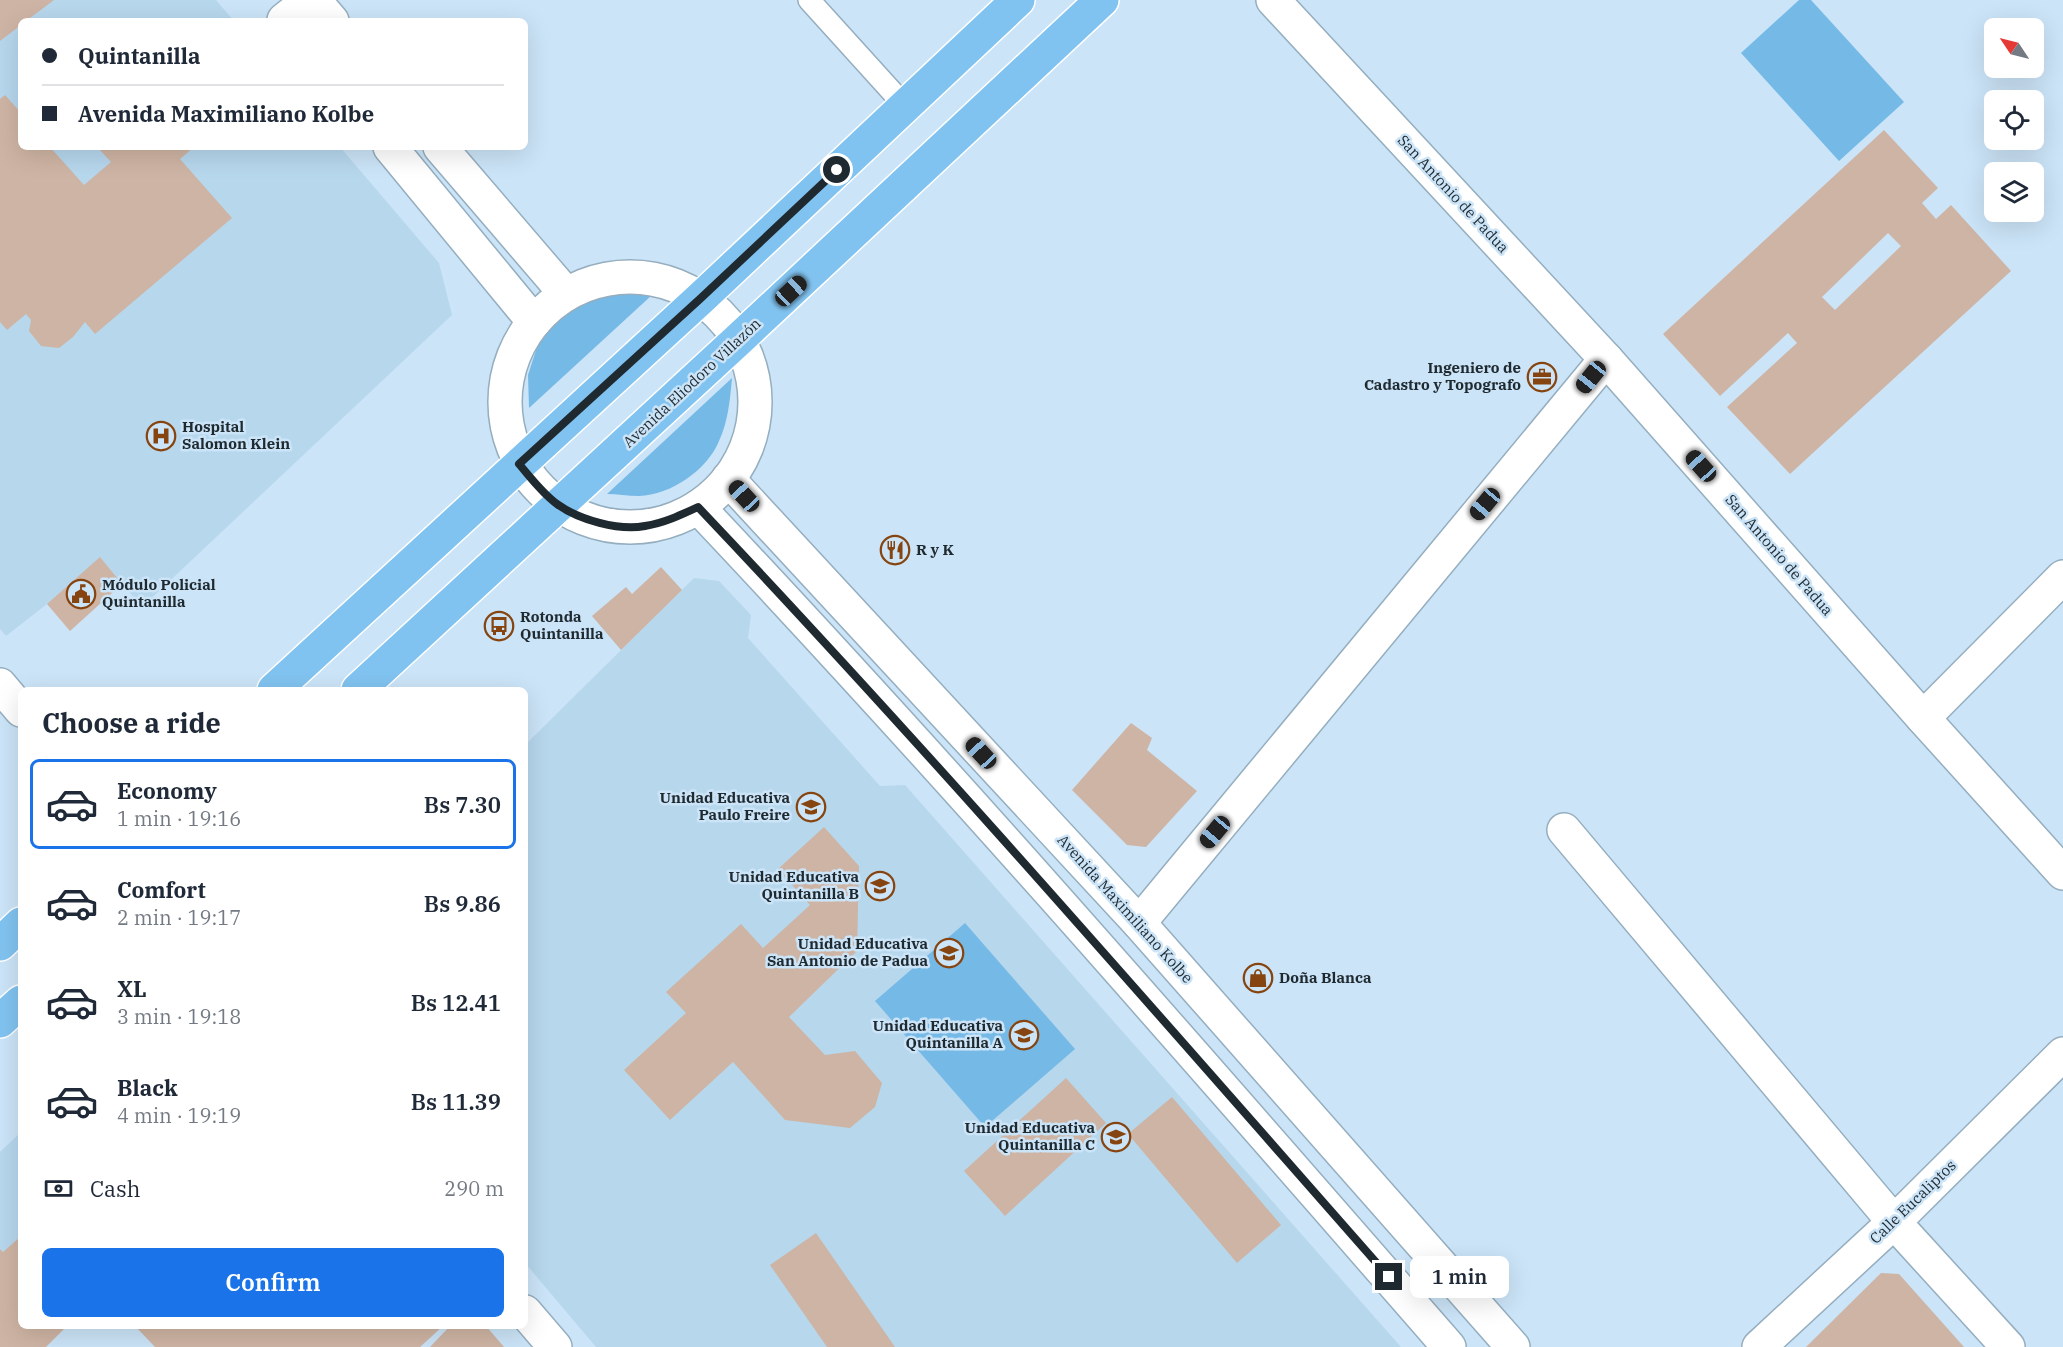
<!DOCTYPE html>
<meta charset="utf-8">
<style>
body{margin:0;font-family:"IBM Plex Serif",serif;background:#f6f6f7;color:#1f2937;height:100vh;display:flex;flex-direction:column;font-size:22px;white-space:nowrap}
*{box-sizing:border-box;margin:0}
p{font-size:20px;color:#747a83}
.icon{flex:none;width:33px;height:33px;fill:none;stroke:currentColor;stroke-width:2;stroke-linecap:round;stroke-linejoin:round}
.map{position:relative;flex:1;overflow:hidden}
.drawer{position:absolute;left:18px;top:687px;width:510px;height:642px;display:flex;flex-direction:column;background:#fff;border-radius:9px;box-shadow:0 6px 24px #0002}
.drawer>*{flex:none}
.guide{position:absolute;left:18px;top:18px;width:510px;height:132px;border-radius:9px;box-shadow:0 6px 24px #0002;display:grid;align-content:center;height:132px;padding:0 24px;background:#fff}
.needle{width:39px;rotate:305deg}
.controls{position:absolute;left:1984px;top:18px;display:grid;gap:12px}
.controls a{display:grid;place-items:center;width:60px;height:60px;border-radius:9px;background:#fff;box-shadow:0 6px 24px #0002;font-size:30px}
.end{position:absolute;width:27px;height:27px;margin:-14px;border:8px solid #1f2930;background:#fff;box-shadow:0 0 0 3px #fff}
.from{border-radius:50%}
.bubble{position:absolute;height:42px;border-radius:9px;background:#fff;box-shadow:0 6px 24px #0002;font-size:20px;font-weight:600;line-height:42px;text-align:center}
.car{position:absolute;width:18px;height:36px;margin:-18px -9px;border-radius:8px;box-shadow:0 0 4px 2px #0007;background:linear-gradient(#222 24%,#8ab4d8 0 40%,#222 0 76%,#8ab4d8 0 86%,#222 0)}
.guide b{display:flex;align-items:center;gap:21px;height:57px;font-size:22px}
.guide b+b{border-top:2px solid #e0e1e3}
.guide i{width:15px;height:15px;background:#1f2937}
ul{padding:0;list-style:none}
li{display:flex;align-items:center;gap:18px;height:90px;margin:0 12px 9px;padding:0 12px;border:3px solid transparent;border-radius:9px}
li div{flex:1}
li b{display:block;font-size:22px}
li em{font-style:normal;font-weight:600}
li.on{border-color:#1a73e8}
li>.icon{width:54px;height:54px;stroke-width:1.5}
h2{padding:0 24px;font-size:27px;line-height:72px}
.pay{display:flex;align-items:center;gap:15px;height:66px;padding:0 24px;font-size:22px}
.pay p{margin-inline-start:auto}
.button{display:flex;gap:12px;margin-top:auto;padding:12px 24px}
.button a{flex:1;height:69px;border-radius:9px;background:#1a73e8;color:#fff;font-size:24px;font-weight:600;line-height:69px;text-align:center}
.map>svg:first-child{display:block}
</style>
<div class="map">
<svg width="2063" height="1347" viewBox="0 0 2063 1347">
<rect width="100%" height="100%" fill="#cbe4f7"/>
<g fill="#b7d7ed">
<polygon points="0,0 216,0 234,21 21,21 21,147 340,147 439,263 452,315 142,607 100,558 47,604 6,636 0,629"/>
<polygon points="694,578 719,581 751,615 748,638 880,786 905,785 1401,1347 596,1347 525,1263 525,745"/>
<polygon points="21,1132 21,1236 3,1252 0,1249 0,1152"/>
</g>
<g fill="#75b9e7">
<polygon points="1799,0 1811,0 1904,102 1839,161 1741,53"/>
<polygon points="618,292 652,295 529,408 528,375 538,344 558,318 585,300"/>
<path d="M732 378C730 400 728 422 719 441 707 470 671 495 639 496 628 496 617 494 607 494Z"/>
<polygon points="965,923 1075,1049 985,1127 875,1001"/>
</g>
<g fill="#ceb4a4" fill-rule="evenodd">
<polygon points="0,0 54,0 26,21 21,21 21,25 0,41"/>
<polygon points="5,95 21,113 21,147 50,147 84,185 111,162 97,147 194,147 180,159 232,218 95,334 85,322 73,337 59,348 41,346 29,331 31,320 26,314 7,330 0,322 0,99"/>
<path d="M1884 130 1938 188 1922 203 1936 219 1951 205 2011 271 1790 474 1727 407 1797 343 1788 333 1720 396 1663 334ZM1888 233 1901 246 1835 310 1822 297Z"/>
<polygon points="100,557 122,584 70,631 47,604"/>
<polygon points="661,567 682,590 621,650 592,616 626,587 632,594"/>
<polygon points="1131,723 1152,738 1147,750 1197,791 1146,847 1127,845 1072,790"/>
<polygon points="824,827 859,866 857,951 789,1017 825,1055 855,1051 882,1083 875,1107 850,1128 785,1120 733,1062 670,1120 624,1070 686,1013 666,992 741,924 763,948 810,905 778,869"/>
<polygon points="1066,1078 1106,1123 1005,1216 964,1171"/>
<polygon points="1172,1097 1281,1225 1237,1263 1128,1134"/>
<polygon points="816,1233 895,1347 827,1347 770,1265"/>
<polygon points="21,1236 21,1326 67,1326 46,1347 0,1347 0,1249 3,1252"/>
<polygon points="1881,1273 1899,1274 1964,1347 1806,1347"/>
<polygon points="135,1326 443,1326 420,1347 155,1347"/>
<polygon points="450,1326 486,1326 504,1347 430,1347"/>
</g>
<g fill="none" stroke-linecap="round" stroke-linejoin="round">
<g stroke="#95aebf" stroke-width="24">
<polyline id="lane" points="809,0 905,106"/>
</g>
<g stroke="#95aebf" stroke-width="36">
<g id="street">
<polyline points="1273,0 1606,359 1923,718 2063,873"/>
<polyline points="0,685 21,710"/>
<polyline points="1923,718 2063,577"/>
<polyline points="1564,830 1894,1222 2008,1347"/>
<polyline points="1139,923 1606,359"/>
<polyline points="525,1312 555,1347"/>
<polyline points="1759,1347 1894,1222 2063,1054"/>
</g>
</g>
<g stroke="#95aebf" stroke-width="36">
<g id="secondary">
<polyline points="314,0 332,21"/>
<polyline points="284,20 309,0"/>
<polyline points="390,147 534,322"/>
<polyline points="440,147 566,294"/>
<circle cx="630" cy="402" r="125"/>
<polyline points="728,479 1139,923 1513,1347"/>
<path d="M698 507C956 780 1202 1064 1449 1347"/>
</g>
</g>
<g stroke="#fff" stroke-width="36">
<g id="highway">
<polyline points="274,690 701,298 1018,0"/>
<polyline points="358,690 739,339 1102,0"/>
<polyline points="0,944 21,924"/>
<polyline points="0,1021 21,1002"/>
</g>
</g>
<use href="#lane" stroke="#fff" stroke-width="21"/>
<use href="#street" stroke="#fff" stroke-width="33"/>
<use href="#secondary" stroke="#fff" stroke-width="33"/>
<use href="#highway" stroke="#81c3f0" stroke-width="33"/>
</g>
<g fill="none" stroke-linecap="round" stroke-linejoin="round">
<path stroke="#1f2930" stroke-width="8" d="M837 170 701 298 519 464C531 478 542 493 557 504 579 520 619 531 645 526 664 523 681 515 698 507 935 757 1161 1018 1389 1277"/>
</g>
<defs>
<g id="office-ring" transform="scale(1.5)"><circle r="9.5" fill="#cbe4f7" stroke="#864510" stroke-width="1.5"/><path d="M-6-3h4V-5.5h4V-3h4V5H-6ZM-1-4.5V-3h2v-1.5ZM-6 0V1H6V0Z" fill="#864510"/></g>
<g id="hospital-ring" transform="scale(1.5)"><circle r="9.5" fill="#cbe4f7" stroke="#864510" stroke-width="1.5"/><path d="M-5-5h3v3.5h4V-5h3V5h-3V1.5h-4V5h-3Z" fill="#864510"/></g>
<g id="restaurant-ring" transform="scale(1.5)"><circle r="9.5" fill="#cbe4f7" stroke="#864510" stroke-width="1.5"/><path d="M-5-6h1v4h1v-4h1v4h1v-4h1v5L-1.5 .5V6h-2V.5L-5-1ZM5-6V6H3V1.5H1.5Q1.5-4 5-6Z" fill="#864510"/></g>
<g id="civic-ring" transform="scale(1.5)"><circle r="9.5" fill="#cbe4f7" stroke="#864510" stroke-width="1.5"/><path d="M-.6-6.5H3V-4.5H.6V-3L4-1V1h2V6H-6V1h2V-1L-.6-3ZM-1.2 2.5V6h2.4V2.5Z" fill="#864510"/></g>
<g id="bus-ring" transform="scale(1.5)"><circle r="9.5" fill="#cbe4f7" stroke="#864510" stroke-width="1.5"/><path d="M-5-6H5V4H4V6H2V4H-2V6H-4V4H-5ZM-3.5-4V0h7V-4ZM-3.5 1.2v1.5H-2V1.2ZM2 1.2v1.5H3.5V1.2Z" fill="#864510"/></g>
<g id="school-ring" transform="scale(1.5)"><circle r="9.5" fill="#cbe4f7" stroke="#864510" stroke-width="1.5"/><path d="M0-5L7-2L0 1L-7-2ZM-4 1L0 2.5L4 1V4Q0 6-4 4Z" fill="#864510"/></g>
<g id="shop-ring" transform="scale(1.5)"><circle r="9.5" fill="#cbe4f7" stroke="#864510" stroke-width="1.5"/><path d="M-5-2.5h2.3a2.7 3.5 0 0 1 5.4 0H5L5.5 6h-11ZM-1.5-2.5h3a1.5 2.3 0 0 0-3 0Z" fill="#864510"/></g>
</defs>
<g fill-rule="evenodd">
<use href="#office-ring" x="1542" y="377"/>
<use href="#hospital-ring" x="161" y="436"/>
<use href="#restaurant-ring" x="895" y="550"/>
<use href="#civic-ring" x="81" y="594"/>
<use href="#bus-ring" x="499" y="626"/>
<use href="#school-ring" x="811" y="807"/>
<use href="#school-ring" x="880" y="886"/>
<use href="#school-ring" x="949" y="953"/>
<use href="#shop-ring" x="1258" y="978"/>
<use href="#school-ring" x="1024" y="1035"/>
<use href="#school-ring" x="1116" y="1137"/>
</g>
<g text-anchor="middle" stroke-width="5" stroke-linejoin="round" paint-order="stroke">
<g font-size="15" fill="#1f2930" stroke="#cbe4f7">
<text transform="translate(1453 194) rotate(47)" y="5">San Antonio de Padua</text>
<text transform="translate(692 383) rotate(-43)" y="5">Avenida Eliodoro Villazón</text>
<text transform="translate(1779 555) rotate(49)" y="5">San Antonio de Padua</text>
<text transform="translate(1125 909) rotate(48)" y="5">Avenida Maximiliano Kolbe</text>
<text transform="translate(1913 1202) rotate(-44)" y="5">Calle Eucaliptos</text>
</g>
<g font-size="15" font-weight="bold" fill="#1f2930" stroke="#cbe4f7" text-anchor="end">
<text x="1521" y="373">Ingeniero de<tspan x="1521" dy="17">Cadastro y Topografo</tspan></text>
<text x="182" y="432" text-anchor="start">Hospital<tspan x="182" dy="17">Salomon Klein</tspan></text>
<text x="916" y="555" text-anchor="start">R y K</text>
<text x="102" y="590" text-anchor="start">Módulo Policial<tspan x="102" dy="17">Quintanilla</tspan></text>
<text x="520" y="622" text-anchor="start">Rotonda<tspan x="520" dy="17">Quintanilla</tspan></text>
<text x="790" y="803">Unidad Educativa<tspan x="790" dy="17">Paulo Freire</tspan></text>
<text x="859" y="882">Unidad Educativa<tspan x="859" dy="17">Quintanilla B</tspan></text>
<text x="928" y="949">Unidad Educativa<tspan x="928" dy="17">San Antonio de Padua</tspan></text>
<text x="1279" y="983" text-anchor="start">Doña Blanca</text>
<text x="1003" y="1031">Unidad Educativa<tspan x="1003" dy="17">Quintanilla A</tspan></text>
<text x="1095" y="1133">Unidad Educativa<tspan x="1095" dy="17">Quintanilla C</tspan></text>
</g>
</g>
</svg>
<div class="controls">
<a><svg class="needle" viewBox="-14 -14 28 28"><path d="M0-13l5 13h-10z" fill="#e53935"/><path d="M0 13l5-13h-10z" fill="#747a83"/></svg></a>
<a><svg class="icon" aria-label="locate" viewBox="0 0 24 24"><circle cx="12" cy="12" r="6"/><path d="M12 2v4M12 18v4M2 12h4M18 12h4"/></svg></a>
<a><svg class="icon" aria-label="layers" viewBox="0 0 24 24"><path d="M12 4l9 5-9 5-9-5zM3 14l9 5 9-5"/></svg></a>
</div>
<i class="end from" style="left:837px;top:170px"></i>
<i class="end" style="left:1389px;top:1277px"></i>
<div class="bubble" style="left:1410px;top:1256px;width:99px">1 min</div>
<i class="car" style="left:791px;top:291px;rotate:47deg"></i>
<i class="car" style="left:1591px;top:377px;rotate:219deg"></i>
<i class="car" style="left:1701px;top:466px;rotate:318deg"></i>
<i class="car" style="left:744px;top:496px;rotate:317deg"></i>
<i class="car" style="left:1485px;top:504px;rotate:220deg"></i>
<i class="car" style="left:981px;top:753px;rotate:317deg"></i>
<i class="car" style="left:1215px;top:832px;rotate:220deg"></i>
<div class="guide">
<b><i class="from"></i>Quintanilla</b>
<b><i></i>Avenida Maximiliano Kolbe</b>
</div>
<section class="drawer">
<h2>Choose a ride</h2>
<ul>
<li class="on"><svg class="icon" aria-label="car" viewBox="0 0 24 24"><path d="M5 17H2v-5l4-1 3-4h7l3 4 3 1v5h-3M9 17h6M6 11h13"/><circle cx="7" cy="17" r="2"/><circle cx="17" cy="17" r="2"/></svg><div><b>Economy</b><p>1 min · 19:16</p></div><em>Bs 7.30</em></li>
<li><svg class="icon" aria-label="car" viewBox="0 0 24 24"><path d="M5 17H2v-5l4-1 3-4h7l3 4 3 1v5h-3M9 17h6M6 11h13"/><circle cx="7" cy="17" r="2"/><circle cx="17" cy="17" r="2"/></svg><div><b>Comfort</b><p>2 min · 19:17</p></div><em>Bs 9.86</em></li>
<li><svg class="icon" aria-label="car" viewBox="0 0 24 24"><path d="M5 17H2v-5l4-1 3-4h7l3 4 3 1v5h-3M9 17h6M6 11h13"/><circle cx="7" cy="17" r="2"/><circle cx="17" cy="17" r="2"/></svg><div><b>XL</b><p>3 min · 19:18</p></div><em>Bs 12.41</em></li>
<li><svg class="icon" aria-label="car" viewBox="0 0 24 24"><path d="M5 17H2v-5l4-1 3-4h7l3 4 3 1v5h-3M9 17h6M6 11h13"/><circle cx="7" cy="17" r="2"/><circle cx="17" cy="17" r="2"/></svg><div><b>Black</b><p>4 min · 19:19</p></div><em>Bs 11.39</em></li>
</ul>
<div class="pay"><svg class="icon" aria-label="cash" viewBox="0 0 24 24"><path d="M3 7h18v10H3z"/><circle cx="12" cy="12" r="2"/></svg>Cash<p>290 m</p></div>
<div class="button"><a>Confirm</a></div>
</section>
</div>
